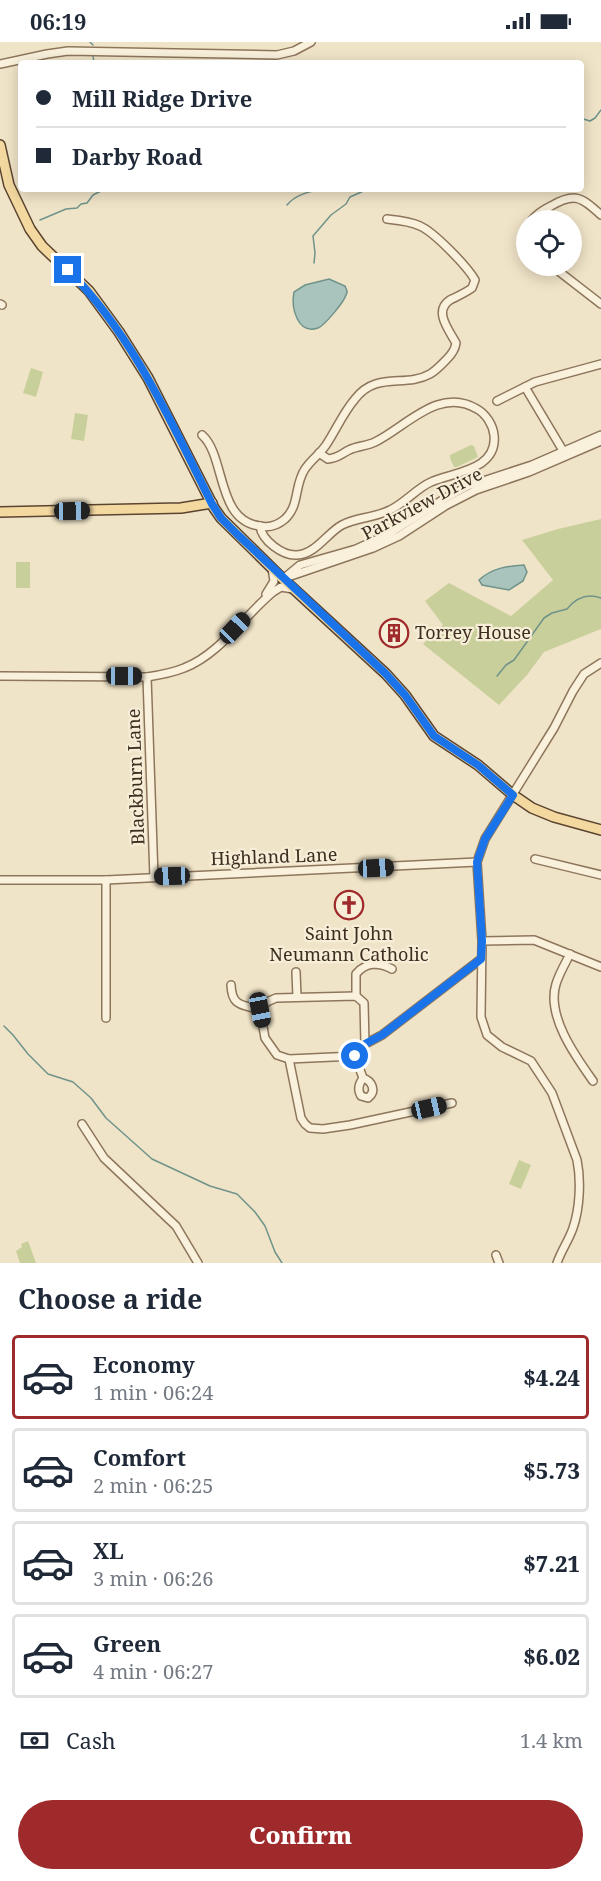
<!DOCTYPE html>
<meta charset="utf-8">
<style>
body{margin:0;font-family:"Noto Serif",serif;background:#f2f2f3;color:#1f2937;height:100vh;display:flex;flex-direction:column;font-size:22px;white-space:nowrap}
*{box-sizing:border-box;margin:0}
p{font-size:20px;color:#747a83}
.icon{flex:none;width:33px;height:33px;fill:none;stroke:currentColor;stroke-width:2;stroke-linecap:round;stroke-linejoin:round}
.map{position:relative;height:1221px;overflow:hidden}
.details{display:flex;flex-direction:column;background:#fff;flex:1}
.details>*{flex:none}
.guide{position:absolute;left:18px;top:18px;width:566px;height:132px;border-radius:6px;box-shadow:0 3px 15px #0003;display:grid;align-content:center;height:132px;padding:0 18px;background:#fff}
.tools{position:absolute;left:516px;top:168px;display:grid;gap:12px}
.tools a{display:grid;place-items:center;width:66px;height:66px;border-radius:50%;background:#fff;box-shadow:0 3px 15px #0003;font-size:30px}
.end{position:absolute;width:27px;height:27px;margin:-14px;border:8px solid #1a73e8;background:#fff;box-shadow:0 0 0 3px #fff}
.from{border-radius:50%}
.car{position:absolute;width:18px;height:36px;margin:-18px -9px;border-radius:8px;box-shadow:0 0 4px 2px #0007;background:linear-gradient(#222 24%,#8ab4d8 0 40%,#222 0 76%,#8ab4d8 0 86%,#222 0)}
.guide b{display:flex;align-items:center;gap:21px;height:57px;font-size:22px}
.guide b+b{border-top:2px solid #e0e1e3}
.guide i{width:15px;height:15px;background:#1f2937}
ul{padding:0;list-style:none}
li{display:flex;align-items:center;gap:18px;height:84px;margin:0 12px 9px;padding:0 6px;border:3px solid #e0e1e3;border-radius:6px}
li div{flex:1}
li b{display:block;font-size:22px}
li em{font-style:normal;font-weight:800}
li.active{border-color:#9e2a2b}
li>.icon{width:54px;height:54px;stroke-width:1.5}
h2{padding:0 18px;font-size:27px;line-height:72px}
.pay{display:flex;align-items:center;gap:15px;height:66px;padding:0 18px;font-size:22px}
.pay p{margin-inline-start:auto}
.action{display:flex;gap:12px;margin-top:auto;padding:12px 18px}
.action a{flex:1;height:69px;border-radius:36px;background:#9e2a2b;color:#fff;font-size:24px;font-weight:800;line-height:69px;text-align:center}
.status{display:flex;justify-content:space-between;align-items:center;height:42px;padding:0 30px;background:#fff;direction:ltr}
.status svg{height:16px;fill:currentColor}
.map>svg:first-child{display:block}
</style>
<div class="status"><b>06:19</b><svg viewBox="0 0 49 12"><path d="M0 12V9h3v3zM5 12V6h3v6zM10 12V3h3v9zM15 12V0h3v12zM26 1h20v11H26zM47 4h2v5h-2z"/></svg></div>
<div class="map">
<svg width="601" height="1221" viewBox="0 0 601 1221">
<rect width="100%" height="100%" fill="#f0e4c8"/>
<g fill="#c9cf9b">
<polygon points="31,326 43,330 36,355 23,351"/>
<polygon points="75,371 88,373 84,399 71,397"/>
<polygon points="471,403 474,404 478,415 457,425 454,425 450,416 450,413"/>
<polygon points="601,477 601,587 544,610 527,633 499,663 423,602 443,583 425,559 449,541 511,574 553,538 522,498 558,487"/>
<rect x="16" y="520" width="14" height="26"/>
<polygon points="519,1118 531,1123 521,1147 509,1142"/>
<polygon points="28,1199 36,1221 20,1221 16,1209 22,1205 21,1202"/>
</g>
<g fill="#a9c4bc" stroke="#6f938a" stroke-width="1.5">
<path d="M329 237 345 244C347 249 348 249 346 253 344 260 324 284 318 286 297 293 291 265 294 250L305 243Z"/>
<path d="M524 523 527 530 523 539 509 548 482 543 479 538C492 526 507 524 524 523Z"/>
</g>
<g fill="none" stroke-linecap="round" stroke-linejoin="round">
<g stroke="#6f938a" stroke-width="1.5">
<polyline points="90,0 93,3"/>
<polyline points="93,14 94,21"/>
<polyline points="580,76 590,79 595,76 601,68"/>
<path d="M287 163C295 153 308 150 321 147"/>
<polyline points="40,178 66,167 77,166 81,162 87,161 93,153 105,147"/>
<polyline points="314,221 315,211 313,194 331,173 346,162 350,155 368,147"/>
<path d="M497 634 506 623 514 618 544 576 552 571 567 567C576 556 587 551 601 556"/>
<polyline points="4,984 13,993 28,1012 48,1032 73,1040 91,1056 106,1076 152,1117 210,1144 237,1152 255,1170 265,1184 275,1210 282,1221"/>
</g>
<g stroke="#8d765c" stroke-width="10">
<g id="minor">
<polyline points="0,22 47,12 68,9 277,13 294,9 311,0"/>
<path d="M532 178C537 172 543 168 551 164 575 150 581 155 601 173"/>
<polyline points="552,224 601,262"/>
<polyline points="0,262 2,263"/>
<polyline points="525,345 565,412"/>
<polyline points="497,359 535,340 601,322"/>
<path d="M202 393C226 414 216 479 260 484 269 486 278 483 285 477 300 463 294 443 305 427 311 418 320 412 326 403 336 388 343 371 355 357 376 329 405 346 430 332 437 328 442 322 447 317 452 312 455 308 456 301 449 288 433 269 450 258 458 254 465 251 472 246L475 238C467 224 434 190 420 184 410 179 397 178 387 177"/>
<path d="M260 484C262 499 283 514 297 513 316 512 327 491 342 483 357 475 375 476 390 468 405 461 417 446 431 440 454 430 498 428 494 393 493 383 486 372 477 367 439 344 406 385 375 400 367 404 357 404 349 408 341 412 338 416 328 417L319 411"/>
<polyline points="285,536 373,506 399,494 445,464 476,448 529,430 601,399"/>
<polyline points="283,537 300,523 356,507 387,493 444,457 468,444 532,423 601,393"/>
<polyline points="266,552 274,539 272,526"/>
<path d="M0 634 147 635C160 633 172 631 184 626 220 612 244 574 273 550L281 545 293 547"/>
<polyline points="147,635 154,835"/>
<polyline points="535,817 601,833"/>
<polyline points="0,838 106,838 477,820"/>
<polyline points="482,899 534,898 601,925"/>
<path d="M570 912C565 922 559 932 556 942 546 974 576 1015 593 1039"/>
<polyline points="296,930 297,955"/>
<path d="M231 943C232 965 242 962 260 968"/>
<polygon points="356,954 364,961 365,1002 355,1014 289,1017 277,1013 265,996 260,968 267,960 276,956"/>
<path d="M356 954V932C366 920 378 920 392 927"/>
<polyline points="106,976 106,838"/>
<polyline points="365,1002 382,993 481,917"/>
<path d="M355 1014 363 1036C359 1042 357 1047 361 1054L368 1056C377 1049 372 1039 363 1036"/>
<polyline points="289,1017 301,1076 305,1082 310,1086 323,1087 350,1083 452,1061"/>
<polyline points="82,1082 104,1116 176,1184 198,1221"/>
<polyline points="496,1213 499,1221"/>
<path d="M557 1221C561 1209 569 1198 573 1186 580 1166 581 1138 577 1118L552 1051 531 1019 502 1005 487 993 481 975 482 899 477 820 485 797 554 686 573 649 584 632 601 621"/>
</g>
</g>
<g stroke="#5b4430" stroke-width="12">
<g id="major">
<polyline points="0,103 9,143 30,187 42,204 89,249 119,290 148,336 214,466 221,476 283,537 386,632 405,653 434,694 478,723 513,753 532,766 554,775 601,788"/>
<polyline points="0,470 181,466 212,461"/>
</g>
</g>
<use href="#minor" stroke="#faf1dc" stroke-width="7"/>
<use href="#major" stroke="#f3d9a0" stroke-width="9"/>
</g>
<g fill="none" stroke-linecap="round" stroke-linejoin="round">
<path stroke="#1a73e8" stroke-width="8" d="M68 228C133 293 171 380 212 462L221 476 237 492 386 632 405 653 434 694 478 723 513 753 485 797 477 820 482 899 481 917 382 993 365 1002 355 1014"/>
</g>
<defs>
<g id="building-ring" transform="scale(1.5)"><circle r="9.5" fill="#f7eed8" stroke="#9e2a2b" stroke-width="1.5"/><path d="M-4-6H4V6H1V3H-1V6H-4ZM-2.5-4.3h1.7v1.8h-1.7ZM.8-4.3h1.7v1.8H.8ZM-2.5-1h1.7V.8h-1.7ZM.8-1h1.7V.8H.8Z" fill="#9e2a2b"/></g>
<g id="church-ring" transform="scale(1.5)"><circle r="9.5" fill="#f7eed8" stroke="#9e2a2b" stroke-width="1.5"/><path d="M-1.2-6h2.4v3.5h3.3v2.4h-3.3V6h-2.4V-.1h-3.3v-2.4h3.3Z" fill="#9e2a2b"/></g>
</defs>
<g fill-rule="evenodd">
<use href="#building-ring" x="394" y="591"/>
<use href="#church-ring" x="349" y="863"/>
</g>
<g text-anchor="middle" stroke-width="4.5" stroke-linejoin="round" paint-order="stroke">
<g font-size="18" fill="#3d2e20" stroke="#f7eed8">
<text transform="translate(422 462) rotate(-28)" y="6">Parkview Drive</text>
<text transform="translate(136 735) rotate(-92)" y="6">Blackburn Lane</text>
<text transform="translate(274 815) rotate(-2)" y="6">Highland Lane</text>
</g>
<g font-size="18" fill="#3d2e20" stroke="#f7eed8" text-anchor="start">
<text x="415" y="597">Torrey House</text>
<text x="349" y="898" text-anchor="middle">Saint John<tspan x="349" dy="21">Neumann Catholic</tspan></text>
</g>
</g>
</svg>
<div class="tools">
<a><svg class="icon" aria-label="locate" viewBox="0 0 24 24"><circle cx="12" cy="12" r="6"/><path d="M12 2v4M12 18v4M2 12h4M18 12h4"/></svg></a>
</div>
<i class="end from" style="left:355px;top:1014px"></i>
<i class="end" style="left:68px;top:228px"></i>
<i class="car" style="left:72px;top:469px;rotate:89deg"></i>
<i class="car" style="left:235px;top:586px;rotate:44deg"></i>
<i class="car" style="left:124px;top:634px;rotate:90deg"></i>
<i class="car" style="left:376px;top:826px;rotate:87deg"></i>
<i class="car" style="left:172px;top:834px;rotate:268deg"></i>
<i class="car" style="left:260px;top:968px;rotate:169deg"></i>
<i class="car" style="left:429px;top:1066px;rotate:77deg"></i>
<div class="guide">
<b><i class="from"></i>Mill Ridge Drive</b>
<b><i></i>Darby Road</b>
</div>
</div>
<section class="details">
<h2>Choose a ride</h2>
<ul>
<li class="active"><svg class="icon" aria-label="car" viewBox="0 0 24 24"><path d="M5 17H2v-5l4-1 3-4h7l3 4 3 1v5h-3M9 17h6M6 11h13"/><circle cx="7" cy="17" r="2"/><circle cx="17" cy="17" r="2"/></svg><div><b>Economy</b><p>1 min · 06:24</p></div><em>$4.24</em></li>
<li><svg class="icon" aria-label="car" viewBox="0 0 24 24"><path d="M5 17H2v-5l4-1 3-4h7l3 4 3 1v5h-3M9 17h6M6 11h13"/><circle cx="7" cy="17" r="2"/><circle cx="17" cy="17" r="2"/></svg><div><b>Comfort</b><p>2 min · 06:25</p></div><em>$5.73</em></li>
<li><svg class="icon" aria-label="car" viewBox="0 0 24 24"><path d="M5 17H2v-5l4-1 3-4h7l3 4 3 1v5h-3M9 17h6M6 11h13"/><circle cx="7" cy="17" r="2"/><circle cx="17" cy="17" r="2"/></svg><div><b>XL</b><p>3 min · 06:26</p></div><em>$7.21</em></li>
<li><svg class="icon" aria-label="car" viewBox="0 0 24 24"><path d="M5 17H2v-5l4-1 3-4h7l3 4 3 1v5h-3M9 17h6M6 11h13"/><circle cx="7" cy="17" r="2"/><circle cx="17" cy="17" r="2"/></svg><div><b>Green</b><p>4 min · 06:27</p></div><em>$6.02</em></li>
</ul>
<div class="pay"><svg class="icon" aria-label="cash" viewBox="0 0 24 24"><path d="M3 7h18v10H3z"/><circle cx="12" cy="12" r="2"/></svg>Cash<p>1.4 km</p></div>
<div class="action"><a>Confirm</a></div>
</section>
